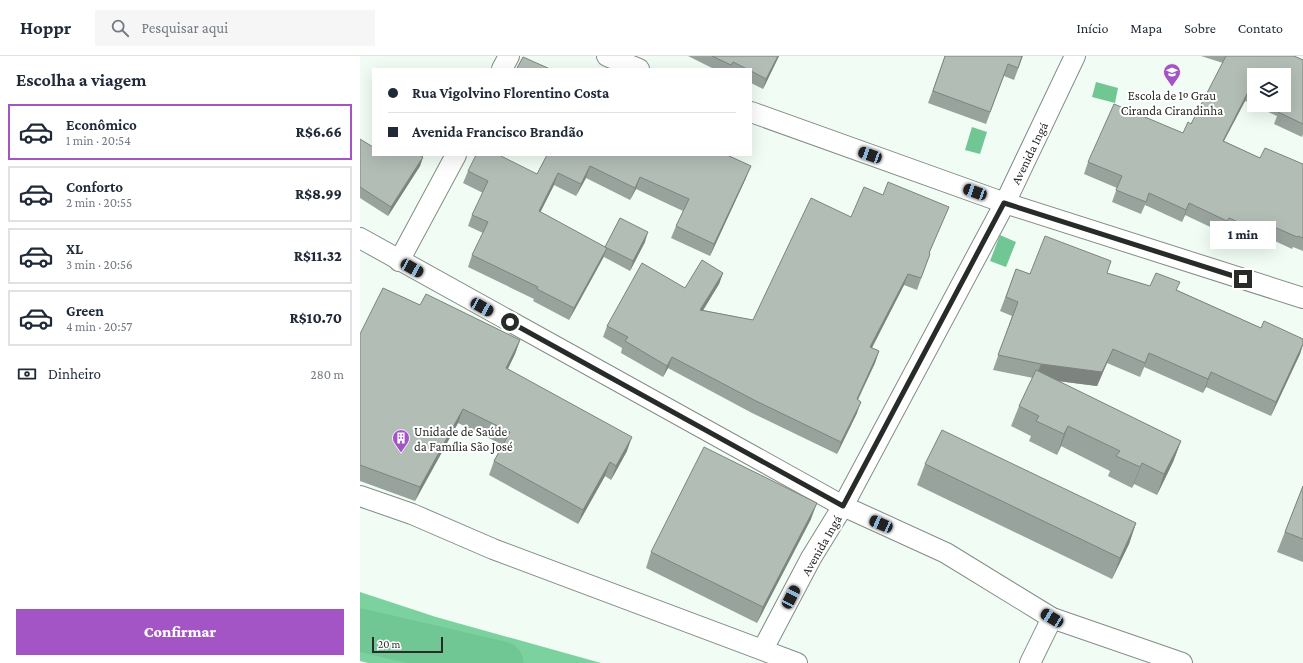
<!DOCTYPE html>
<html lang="pt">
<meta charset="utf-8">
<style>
body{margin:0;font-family:"Crimson Pro",serif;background:#f6f6f7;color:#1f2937;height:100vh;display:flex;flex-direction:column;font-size:15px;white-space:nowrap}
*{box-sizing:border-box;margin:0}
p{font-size:13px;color:#747a83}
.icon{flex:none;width:22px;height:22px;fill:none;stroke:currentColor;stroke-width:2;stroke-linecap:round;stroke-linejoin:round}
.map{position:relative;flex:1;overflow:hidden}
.sheet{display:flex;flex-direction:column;background:#fff;width:360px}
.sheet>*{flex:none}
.top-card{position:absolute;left:12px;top:12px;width:380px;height:88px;border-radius:0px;box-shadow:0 4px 16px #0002;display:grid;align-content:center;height:88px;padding:0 16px;background:#fff}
.buttons{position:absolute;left:887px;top:12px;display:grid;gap:8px}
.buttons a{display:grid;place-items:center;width:44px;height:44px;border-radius:0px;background:#fff;box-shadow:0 4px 16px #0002;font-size:20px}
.scale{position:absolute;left:12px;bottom:10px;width:71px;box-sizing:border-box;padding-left:4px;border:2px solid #282c29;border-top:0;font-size:11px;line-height:14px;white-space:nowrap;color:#282c29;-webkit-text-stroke:3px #fff;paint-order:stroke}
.end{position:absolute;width:18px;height:18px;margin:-9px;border:5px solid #282c29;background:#fff;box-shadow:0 0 0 2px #fff}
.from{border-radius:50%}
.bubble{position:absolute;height:28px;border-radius:0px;background:#fff;box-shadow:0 4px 16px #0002;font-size:13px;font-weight:800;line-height:28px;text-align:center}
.car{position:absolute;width:12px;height:24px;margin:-12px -6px;border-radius:5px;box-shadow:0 0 3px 1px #0007;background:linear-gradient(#222 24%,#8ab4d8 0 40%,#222 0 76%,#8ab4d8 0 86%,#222 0)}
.top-card b{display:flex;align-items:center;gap:14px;height:38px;font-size:15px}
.top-card b+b{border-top:1px solid #e0e1e3}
.top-card i{width:10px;height:10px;background:#1f2937}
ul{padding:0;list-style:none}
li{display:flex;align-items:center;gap:12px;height:56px;margin:0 8px 6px;padding:0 8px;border:2px solid #e0e1e3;border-radius:0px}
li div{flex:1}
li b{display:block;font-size:15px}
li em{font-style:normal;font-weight:800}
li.on{border-color:#a354c5}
li>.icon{width:36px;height:36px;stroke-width:1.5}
h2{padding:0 16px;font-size:18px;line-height:48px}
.pay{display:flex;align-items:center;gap:10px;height:44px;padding:0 16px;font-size:15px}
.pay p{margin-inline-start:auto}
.cta{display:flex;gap:8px;margin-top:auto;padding:8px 16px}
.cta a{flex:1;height:46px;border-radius:0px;background:#a354c5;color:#fff;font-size:16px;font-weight:800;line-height:46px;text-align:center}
header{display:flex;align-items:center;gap:24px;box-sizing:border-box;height:56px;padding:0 20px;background:#fff;border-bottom:1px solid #e0e1e3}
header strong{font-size:19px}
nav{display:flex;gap:22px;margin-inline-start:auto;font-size:14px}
.search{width:280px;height:36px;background:#f6f6f7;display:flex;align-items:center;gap:10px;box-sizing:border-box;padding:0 14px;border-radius:0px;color:#747a83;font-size:15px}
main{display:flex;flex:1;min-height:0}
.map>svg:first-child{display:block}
</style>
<header>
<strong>Hoppr</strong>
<div class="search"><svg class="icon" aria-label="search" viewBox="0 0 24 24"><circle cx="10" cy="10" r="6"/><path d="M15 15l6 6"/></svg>Pesquisar aqui</div>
<nav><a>Início</a><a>Mapa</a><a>Sobre</a><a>Contato</a></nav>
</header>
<main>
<section class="sheet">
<h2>Escolha a viagem</h2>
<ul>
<li class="on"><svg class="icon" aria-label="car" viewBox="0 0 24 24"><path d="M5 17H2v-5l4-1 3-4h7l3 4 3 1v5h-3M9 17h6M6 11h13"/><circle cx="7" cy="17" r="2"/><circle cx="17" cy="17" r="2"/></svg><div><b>Econômico</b><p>1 min · 20:54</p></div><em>R$6.66</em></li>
<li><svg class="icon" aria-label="car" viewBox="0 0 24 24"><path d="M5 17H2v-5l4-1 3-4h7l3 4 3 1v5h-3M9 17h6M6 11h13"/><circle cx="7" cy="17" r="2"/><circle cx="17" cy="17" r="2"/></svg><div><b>Conforto</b><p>2 min · 20:55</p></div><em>R$8.99</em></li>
<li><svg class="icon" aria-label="car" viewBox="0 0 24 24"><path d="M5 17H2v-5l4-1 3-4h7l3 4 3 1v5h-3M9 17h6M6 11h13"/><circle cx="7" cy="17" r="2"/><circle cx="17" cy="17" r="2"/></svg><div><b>XL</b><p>3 min · 20:56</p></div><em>R$11.32</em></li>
<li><svg class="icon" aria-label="car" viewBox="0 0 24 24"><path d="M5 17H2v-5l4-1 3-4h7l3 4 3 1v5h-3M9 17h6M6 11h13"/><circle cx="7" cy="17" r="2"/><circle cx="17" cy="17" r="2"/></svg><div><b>Green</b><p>4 min · 20:57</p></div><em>R$10.70</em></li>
</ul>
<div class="pay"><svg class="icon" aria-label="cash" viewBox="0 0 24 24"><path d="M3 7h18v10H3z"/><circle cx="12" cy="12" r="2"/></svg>Dinheiro<p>280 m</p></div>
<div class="cta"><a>Confirmar</a></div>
</section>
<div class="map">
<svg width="943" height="607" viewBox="0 0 943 607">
<rect width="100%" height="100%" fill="#f0fcf4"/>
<polygon fill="#7bd29e" points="0,536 76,561 241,607 8,607 0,605"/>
<g fill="#70c793">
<polygon points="736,26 758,32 755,47 732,41"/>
<polygon points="612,71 627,76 620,98 605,94"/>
<polygon points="640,179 656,186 646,211 630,205"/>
</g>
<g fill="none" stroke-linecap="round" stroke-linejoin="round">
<polyline stroke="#70c793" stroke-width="43" points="0,574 142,607"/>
<g stroke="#838d86" stroke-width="22">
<g id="street">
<polyline points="247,0 279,13"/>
<polyline points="142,13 149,0"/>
<polyline points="391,56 645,147 943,242"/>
<polyline points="0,182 483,450 586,497 692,562 822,607"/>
<polyline points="39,205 96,99"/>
<polyline points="0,440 52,458 133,493 437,607"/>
<polyline points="403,593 451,502 483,450 645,147 715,0"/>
<polyline points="670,607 692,562"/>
</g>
</g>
<use href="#street" stroke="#fff" stroke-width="20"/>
</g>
<g fill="#99a39d" fill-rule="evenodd">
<polygon points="328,0 419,0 403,33 391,27 391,13 354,13"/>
<polygon points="585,0 663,0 654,24 644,20 626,68 568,47"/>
<path d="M841 0H934L943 4V78L942 81 914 68 917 60 885 45 864 85 900 102 943 108V195L933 191 932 193 900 178 896 188 864 174 863 177 825 159 822 166 785 149 781 158 752 146 757 132 724 118 728 106 823 77 831 68 863 7ZM894 19 924 49H894Z"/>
<polygon points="0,83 13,99 63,101 60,110 28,160 0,142"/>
<polygon points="187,99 386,122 350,200 311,182 316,170 323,155 276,133 270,144 226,122 216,140 194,129 180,156 245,191 260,162 285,186 270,215 244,201 242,204 209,264 173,245 174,243 108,211 112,199 123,177 108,170 112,159 123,137 103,127 108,115 177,118"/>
<polygon points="523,139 589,151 584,162 569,197 570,198 557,234 544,229 512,292 519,295 515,307 498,344 497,357 477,398 392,357 308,312 303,321 261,297 262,292 243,281 247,270 325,232 363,217 359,228 343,254 393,264 491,161"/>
<polygon points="656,213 670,218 747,217 790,230 817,234 901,272 943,283 943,289 940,298 911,360 846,331 843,337 784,311 780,321 747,307 737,330 697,325 821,385 813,406 797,439 774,428 772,432 748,420 750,415 701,390 697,399 669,385 671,380 651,370 659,350 673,322 633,314 652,260 640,255"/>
<polygon points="60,249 160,284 155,298 148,313 267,395 251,424 245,420 218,468 129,419 134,405 143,389 98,367 55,445 0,425 0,278"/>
<polygon points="565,408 776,467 769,488 752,523 557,429"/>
<polygon points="943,430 943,506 917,496"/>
<polygon points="451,463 397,567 286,512 291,496"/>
</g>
<g fill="#7d847f">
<polygon points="418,0 419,0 403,33 406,23"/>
<polygon points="889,34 885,45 858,96 863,85"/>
<polygon points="63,101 60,110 28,160 31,151"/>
<polygon points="230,110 226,122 216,140 221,128"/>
<polygon points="391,110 386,122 350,200 354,188"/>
<polygon points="198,117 194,129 175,167 179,155"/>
<polygon points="280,121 276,133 270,144 275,132"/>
<polygon points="829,147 825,159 822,166 826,154"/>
<polygon points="905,167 900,178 896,188 900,176"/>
<polygon points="288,176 285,186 270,215 273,205"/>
<polygon points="247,192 242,204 209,264 214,252"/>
<polygon points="363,217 359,228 336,266 340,254"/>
<polygon points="548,218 544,229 506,303 510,291"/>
<polygon points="160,284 155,298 141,326 146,312"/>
<polygon points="943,288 940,298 911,360 916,346"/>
<polygon points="753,293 747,307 737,330 675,322 681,308"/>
<polygon points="519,295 515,307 492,355 497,343"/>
<polygon points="789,297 784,311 780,321 785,307"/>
<polygon points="312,301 308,312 303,321 307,310"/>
<polygon points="851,316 846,331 843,337 848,323"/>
<polygon points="501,346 497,357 477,398 481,386"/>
<polygon points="103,353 98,367 55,445 60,431"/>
<polygon points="708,370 701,390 697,399 704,378"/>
<polygon points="272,381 267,395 251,424 256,410"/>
<polygon points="821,385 813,406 797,439 804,418"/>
<polygon points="250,406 245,420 218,468 223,454"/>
<polygon points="782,407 774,428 772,432 780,411"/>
<polygon points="457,447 451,463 397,567 403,551"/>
<polygon points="776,467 769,488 752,523 760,502"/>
</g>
<g fill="#b2bdb6" stroke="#7d847f">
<polygon points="352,0 418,0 406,23 391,15 391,13 387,13 373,6 371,9"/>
<polygon points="585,0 662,0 658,12 648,8 630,56 573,35"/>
<polygon points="866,0 934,0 943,4 943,68 918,56 922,49 924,49 924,19 894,19 894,36 889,34 863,85 900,102 905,92 943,108 943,182 938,180 937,181 905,167 900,176 869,162 867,165 829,147 826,154 789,137 786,146 756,134 762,120 728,106 754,48 823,77 828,66 831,68"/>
<polygon points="163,1 190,13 158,13 157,12"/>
<polygon points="0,83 13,91 13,99 59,99 63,101 31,151 0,131"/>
<polygon points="116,99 139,99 177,118 187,99 367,99 391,110 354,188 316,170 329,143 280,121 275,132 230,110 221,128 198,117 179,155 247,192 214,252 177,233 178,231 112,199 128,166 112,159 128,125 108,115"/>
<polygon points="528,126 589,151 569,197 570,198 561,222 548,218 510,291 519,295 497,343 501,346 481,386 396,345 312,301 307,310 265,285 268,281 247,270 282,207 325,232 342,204 363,217 340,254 393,264 451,142 491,161 504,131 523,139"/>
<polygon points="260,162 288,176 273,205 245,191"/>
<polygon points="685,180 751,205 747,217 790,230 796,217 820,226 816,234 901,272 904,265 943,283 943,288 916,346 851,316 848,323 789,297 785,307 753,293 742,316 681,308 638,299 658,246 646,241 656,213 670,218"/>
<polygon points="23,232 60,249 66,238 160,284 146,312 272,381 256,410 250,406 223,454 134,405 150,376 103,353 60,431 0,409 0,278"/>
<polygon points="676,314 821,385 804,418 782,407 780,411 756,400 760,395 708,370 704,378 676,365 679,360 659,350"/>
<polygon points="582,374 776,467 760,502 565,408"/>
<polygon points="344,391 457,447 403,551 291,496"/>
<polygon points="943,430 943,483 925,476"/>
</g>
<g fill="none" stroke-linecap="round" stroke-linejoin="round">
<polyline stroke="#282c29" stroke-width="5" points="150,266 483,450 644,147 883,223"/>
</g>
<defs>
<g id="school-pin" transform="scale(0.9)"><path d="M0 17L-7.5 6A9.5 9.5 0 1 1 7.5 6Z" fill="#a354c5" stroke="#fff"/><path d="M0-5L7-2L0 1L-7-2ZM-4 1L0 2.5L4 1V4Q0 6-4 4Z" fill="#fff"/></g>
<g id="building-pin" transform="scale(0.9)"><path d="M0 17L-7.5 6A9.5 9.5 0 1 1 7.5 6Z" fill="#a354c5" stroke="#fff"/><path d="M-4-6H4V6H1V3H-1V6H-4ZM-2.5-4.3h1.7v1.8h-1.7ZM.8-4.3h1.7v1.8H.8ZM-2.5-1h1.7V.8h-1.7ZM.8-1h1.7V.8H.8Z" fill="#fff"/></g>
</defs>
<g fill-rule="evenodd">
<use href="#school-pin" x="812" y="16"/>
<use href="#building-pin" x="41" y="382"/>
</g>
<g text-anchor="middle" stroke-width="4" stroke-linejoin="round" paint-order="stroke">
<g font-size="13" fill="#282c29" stroke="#fff">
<text x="812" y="44">Escola de 1º Grau<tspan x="812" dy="15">Ciranda Cirandinha</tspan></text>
<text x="54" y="380" text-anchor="start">Unidade de Saúde<tspan x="54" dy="15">da Família São José</tspan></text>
</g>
<g font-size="13" fill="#282c29" stroke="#fff">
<text transform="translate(669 97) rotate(-64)" y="5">Avenida Ingá</text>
<text transform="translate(461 489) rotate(-60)" y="5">Avenida Ingá</text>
</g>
</g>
</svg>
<div class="buttons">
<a><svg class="icon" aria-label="layers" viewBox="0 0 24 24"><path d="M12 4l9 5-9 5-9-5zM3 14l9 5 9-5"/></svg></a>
</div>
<div class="scale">20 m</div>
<i class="end from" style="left:150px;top:266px"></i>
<i class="end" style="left:883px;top:223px"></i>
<div class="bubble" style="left:850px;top:165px;width:66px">1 min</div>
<i class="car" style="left:510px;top:99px;rotate:290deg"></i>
<i class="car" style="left:615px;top:136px;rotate:290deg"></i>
<i class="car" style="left:52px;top:212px;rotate:119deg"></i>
<i class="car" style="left:122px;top:251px;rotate:119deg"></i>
<i class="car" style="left:521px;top:468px;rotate:294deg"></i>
<i class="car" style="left:431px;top:541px;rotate:27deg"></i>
<i class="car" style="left:692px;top:562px;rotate:301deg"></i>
<div class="top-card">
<b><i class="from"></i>Rua Vigolvino Florentino Costa</b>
<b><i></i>Avenida Francisco Brandão</b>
</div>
</div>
</main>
